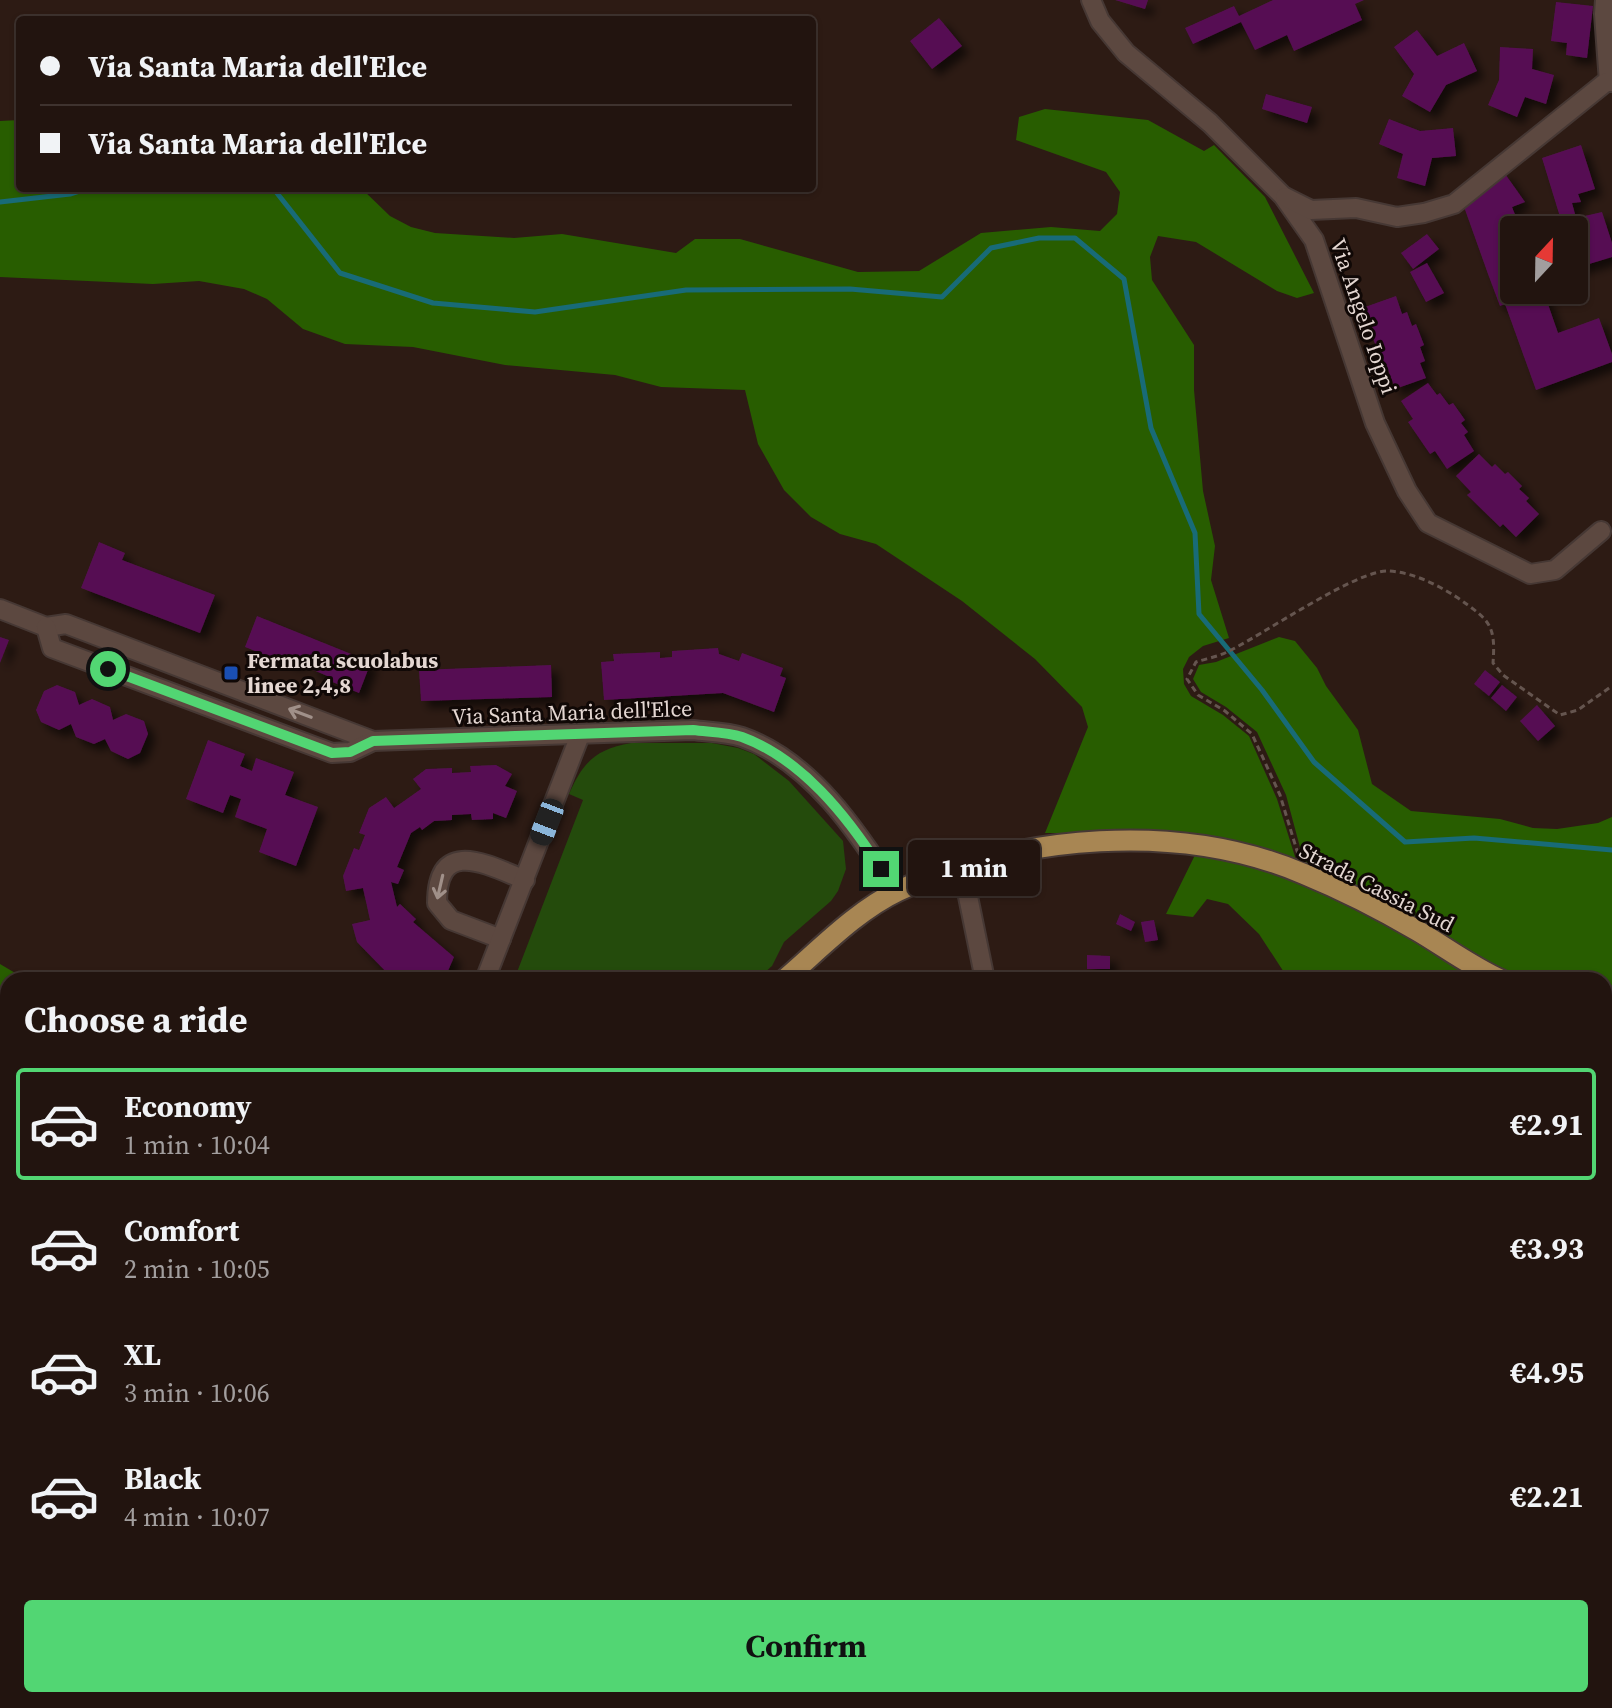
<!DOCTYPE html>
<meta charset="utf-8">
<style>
body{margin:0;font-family:"Source Serif 4",serif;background:#2e211d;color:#f1f3f6;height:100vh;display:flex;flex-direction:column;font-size:30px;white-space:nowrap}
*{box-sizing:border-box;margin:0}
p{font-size:26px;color:#a29e9e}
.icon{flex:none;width:44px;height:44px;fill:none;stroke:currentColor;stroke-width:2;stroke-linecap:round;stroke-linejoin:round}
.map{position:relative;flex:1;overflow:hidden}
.details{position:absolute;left:0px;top:972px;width:1612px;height:736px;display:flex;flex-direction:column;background:#22140f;border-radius:24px 24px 0 0;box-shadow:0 2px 6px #0004,0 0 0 2px #3f332f}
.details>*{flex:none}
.guide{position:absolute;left:16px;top:16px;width:800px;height:176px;border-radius:8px;box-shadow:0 2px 6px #0004,0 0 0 2px #3f332f;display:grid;align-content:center;height:176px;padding:0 24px;background:#22140f}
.needle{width:52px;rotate:22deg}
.fabs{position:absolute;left:1500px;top:216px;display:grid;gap:16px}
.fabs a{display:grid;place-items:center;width:88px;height:88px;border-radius:8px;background:#22140f;box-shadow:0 2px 6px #0004,0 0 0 2px #3f332f;font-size:40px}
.end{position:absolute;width:36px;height:36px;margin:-18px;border:10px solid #52d673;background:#111;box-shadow:0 0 0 4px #111}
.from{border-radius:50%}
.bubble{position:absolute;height:56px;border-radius:8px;background:#22140f;box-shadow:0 2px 6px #0004,0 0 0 2px #3f332f;font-size:26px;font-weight:700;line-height:56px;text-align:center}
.car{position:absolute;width:24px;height:48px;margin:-24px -12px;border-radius:10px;box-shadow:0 0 6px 2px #0007;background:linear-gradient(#222 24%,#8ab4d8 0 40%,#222 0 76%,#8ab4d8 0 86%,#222 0)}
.guide b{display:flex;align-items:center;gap:28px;height:76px;font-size:30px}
.guide b+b{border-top:2px solid #3f332f}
.guide i{width:20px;height:20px;background:#f1f3f6}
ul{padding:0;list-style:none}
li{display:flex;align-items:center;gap:24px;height:112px;margin:0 16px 12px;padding:0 8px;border:4px solid transparent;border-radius:8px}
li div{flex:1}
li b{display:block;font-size:30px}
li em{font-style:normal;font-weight:700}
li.current{border-color:#52d673}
li>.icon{width:72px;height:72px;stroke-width:1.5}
h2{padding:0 24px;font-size:36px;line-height:96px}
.action{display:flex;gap:16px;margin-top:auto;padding:16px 24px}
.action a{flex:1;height:92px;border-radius:8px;background:#52d673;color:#111;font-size:32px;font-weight:700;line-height:92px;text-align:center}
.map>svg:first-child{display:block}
</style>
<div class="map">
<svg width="1612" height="1708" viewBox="0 0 1612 1708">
<defs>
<filter id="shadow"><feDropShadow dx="7" dy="7" stdDeviation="4" flood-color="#0009"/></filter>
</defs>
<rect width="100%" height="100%" fill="#2d1b14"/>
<path fill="#244b0c" d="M631 743H712L738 748 754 754 789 781 843 841 846 869 838 891 831 901 784 942 772 966 756 980H514L583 800 569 794C583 762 596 749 631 743Z"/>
<g fill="#285d00">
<polygon points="1045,109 1148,120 1204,151 1214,145 1265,197 1314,293 1297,298 1277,291 1196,242 1158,236 1150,257 1152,280 1194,345 1194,390 1203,491 1215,546 1211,580 1229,638 1203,646 1189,657 1183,669 1184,684 1191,696 1223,715 1249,736 1277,799 1297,863 1145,833 1045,833 1088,727 1082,707 1035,659 962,601 876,544 840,534 811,517 784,490 758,444 745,390 661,387 615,375 505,365 413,347 345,344 303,329 267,299 244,289 199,281 153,284 0,277 0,121 20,120 20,188 361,188 390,216 411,227 435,233 514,238 562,234 676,253 695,239 740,239 858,272 919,271 981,233 1051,227 1100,231 1117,214 1120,192 1106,172 1016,140 1019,117"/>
<polygon points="1279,637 1295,641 1317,668 1326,686 1358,730 1372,784 1411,811 1500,819 1533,828 1557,829 1598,823 1612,817 1612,987 1604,988 1604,980 1523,980 1501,972 1305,866 1286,795 1257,732 1226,707 1201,692 1193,679 1199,665 1216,662"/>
<polygon points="1195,855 1244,865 1299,882 1409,937 1480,980 1289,980 1259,934 1228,904 1207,899 1193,917 1166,914"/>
<polygon points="0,964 27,980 8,980 8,1035 0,1028"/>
<polygon points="1612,1007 1612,1152 1604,1151 1604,1008"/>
</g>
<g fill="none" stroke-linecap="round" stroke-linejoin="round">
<g stroke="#186b77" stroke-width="5">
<polyline points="273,188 340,273 433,303 535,312 686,290 850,289 942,297 991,248 1039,238 1075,238 1124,279 1151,428 1195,533 1199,614 1262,690 1314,762 1405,842 1474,838 1612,850"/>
<polyline points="0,202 70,194 89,188"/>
</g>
</g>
<g fill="#561153" filter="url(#shadow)">
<polygon points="1115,0 1148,0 1145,9"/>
<polygon points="1273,0 1364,0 1355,4 1362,20 1294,51 1287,35 1255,50 1241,22 1193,44 1185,28 1234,6 1239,16"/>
<polygon points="1556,2 1593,6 1587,58 1566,55 1567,43 1551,41"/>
<polygon points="939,18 962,46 932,69 910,41"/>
<polygon points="1417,30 1437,56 1464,43 1477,71 1446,85 1430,112 1402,96 1414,74 1394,47"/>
<polygon points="1500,47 1533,49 1532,69 1554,75 1546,104 1525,97 1517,117 1488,105 1499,80"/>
<polygon points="1266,94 1312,107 1307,123 1262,109"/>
<polygon points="1389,119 1420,131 1453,128 1456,156 1432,158 1425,186 1397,178 1403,154 1379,144"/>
<polygon points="1581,145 1595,189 1578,194 1581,202 1572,203 1576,218 1602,212 1612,243 1612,257 1576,268 1574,230 1564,230 1542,158"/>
<polygon points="1503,171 1525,202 1512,207 1521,230 1514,230 1514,290 1543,290 1558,333 1599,318 1612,354 1612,362 1536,390 1505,304 1500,306 1488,274 1463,204"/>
<polygon points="1427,234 1439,249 1413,269 1401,253"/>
<polygon points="1427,263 1444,293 1426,302 1410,272"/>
<polygon points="1396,296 1402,314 1407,312 1412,326 1416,324 1424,345 1420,347 1425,361 1420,363 1426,378 1395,389 1387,367 1384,368 1371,333 1374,332 1365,307"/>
<polygon points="1428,383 1437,395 1440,393 1449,405 1453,403 1465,420 1461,423 1468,432 1464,435 1474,451 1447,469 1435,451 1430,454 1408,422 1413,419 1401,401"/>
<polygon points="1479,454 1492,467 1495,464 1505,474 1508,472 1522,486 1519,489 1529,498 1526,501 1539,514 1516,537 1503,524 1500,527 1467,495 1471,492 1456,476"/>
<polygon points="99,542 125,553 122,560 215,595 200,633 81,588"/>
<polygon points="257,616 371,662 359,693 330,681 332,678 311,669 314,661 300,656 297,664 275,655 273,658 245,647"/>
<polygon points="0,637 9,640 0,663"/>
<polygon points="718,648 719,654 739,661 742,653 783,668 780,676 786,678 774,712 723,693 604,700 601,662 614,661 613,654 660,652 660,658 672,657 672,651"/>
<polygon points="551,665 552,697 421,701 419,670"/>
<polygon points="1485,670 1500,682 1489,696 1474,684"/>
<polygon points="57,685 75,692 79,705 92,699 110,707 113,720 126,714 144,721 148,734 140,753 128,759 111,751 105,739 94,744 76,737 71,724 59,730 41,722 36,710 44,691"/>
<polygon points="1502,685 1517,697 1506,711 1491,698"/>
<polygon points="1537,705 1555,726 1538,741 1520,721"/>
<polygon points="208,740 245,754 240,766 252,771 256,758 294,772 285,795 318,807 296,866 259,852 267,829 235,817 241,799 230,795 223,813 186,799"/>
<polygon points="496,765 512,774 505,786 517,791 506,818 493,813 493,819 472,820 471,814 452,815 452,820 434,821 422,830 420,827 411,833 397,867 404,870 398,884 391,882 397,907 400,904 416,919 413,922 454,957 444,980 394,980 357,942 352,924 370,920 363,888 346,891 343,876 354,848 359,850 365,835 359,833 369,808 386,797 394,808 421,789 413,779 426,769 452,768 452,773 471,772 470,766"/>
<polygon points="1120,914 1135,922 1131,931 1116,924"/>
<polygon points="1154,920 1158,940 1145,942 1141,922"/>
<polygon points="1087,955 1110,956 1110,969 1087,969"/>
<rect x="1021" y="971" width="13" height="9"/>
</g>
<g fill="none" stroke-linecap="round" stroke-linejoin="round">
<g stroke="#463834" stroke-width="22">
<g id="street">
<polyline points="1091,0 1100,21 1126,53 1210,123 1283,196 1314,240 1375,423 1407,491 1428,523 1530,574 1555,570 1601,531"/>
<polyline points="1605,0 1604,14 1609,82"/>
<polyline points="1285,197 1311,210 1356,208 1397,217 1424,213 1454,204 1606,82 1612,82"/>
<path d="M0 609 46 627 66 624 373 741 693 730C708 732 727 732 742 737 811 761 858 832 896 892"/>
<polyline points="46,627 52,648 332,753 350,752 373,741"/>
<polyline points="962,867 985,980"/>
<path d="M501 939 451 920 437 903C437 837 486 864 525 880"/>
<polyline points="485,980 580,735"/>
<polyline points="0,1432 8,1442"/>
<polyline points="1604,1558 1612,1556"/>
<polyline points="523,1708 530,1700"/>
</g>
</g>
<g stroke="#463834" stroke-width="24">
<g id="primary">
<path d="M784 980C819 950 856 911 898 891 1019 834 1180 821 1304 874 1343 890 1382 910 1418 931 1445 947 1472 967 1501 980"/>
<polyline points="1604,998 1612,997"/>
<polyline points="0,1489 8,1481"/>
</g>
</g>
<g stroke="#65554f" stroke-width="3" stroke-dasharray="6 4" stroke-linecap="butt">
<path d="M1298 854 1280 795 1252 734 1225 711 1198 695 1187 679 1196 662C1205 659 1216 657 1225 653 1260 637 1358 568 1390 571 1414 573 1438 585 1458 598 1489 620 1496 624 1493 663L1503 675 1560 715 1578 710 1612 686"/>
<polyline points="911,1700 915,1708"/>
</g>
<use href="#street" stroke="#5c4840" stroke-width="18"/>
<use href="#primary" stroke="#a88653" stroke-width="20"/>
</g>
<defs><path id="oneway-shaft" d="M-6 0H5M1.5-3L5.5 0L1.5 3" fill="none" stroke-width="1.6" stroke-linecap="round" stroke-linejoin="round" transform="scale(2)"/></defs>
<g stroke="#a09089">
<use href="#oneway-shaft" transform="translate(300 713) rotate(-159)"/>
<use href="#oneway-shaft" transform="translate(440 887) rotate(103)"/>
</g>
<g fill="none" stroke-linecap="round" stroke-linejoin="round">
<path stroke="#52d673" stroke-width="10" d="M108 669 332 753 350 752 373 741 693 730C708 732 727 732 742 737 802 759 847 816 881 869"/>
</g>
<rect fill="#1a4fb4" stroke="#100806" stroke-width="3" x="223" y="665" width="16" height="16" rx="4"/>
<g text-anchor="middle" stroke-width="6" stroke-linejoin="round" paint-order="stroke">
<g font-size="22" fill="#e4d7d2" stroke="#100806">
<text transform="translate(1364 316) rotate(71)" y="8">Via Angelo Ioppi</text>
<text transform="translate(572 712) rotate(-2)" y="8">Via Santa Maria dell'Elce</text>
<text transform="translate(1377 887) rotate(27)" y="8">Strada Cassia Sud</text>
</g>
<g font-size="22" font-weight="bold" fill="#e4d7d2" stroke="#100806" text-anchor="start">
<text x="247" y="668">Fermata scuolabus<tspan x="247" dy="25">linee 2,4,8</tspan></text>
</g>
</g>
</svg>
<div class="fabs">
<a><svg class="needle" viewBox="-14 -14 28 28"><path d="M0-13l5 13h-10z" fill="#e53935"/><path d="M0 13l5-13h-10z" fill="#a29e9e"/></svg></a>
</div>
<i class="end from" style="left:108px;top:669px"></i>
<i class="end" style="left:881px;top:869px"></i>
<div class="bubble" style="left:908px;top:840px;width:132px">1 min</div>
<i class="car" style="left:547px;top:822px;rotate:201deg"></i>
<div class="guide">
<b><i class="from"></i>Via Santa Maria dell'Elce</b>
<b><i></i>Via Santa Maria dell'Elce</b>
</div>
<section class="details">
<h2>Choose a ride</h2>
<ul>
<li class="current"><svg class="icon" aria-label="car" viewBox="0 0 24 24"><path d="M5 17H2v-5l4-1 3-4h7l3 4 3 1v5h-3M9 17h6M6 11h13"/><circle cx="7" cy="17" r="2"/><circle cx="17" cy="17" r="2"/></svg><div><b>Economy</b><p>1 min · 10:04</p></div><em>€2.91</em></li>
<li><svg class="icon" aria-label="car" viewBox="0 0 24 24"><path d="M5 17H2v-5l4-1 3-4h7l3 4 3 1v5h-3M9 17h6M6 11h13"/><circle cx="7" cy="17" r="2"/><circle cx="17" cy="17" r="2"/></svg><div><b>Comfort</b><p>2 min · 10:05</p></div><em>€3.93</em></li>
<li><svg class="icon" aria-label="car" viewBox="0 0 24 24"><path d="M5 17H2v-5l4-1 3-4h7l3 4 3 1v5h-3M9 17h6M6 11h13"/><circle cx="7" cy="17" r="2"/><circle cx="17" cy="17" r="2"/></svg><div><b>XL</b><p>3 min · 10:06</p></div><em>€4.95</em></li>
<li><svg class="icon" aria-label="car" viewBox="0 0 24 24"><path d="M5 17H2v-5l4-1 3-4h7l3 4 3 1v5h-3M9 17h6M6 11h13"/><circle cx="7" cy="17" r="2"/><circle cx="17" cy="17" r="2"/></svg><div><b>Black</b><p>4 min · 10:07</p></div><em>€2.21</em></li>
</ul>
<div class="action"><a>Confirm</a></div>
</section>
</div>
